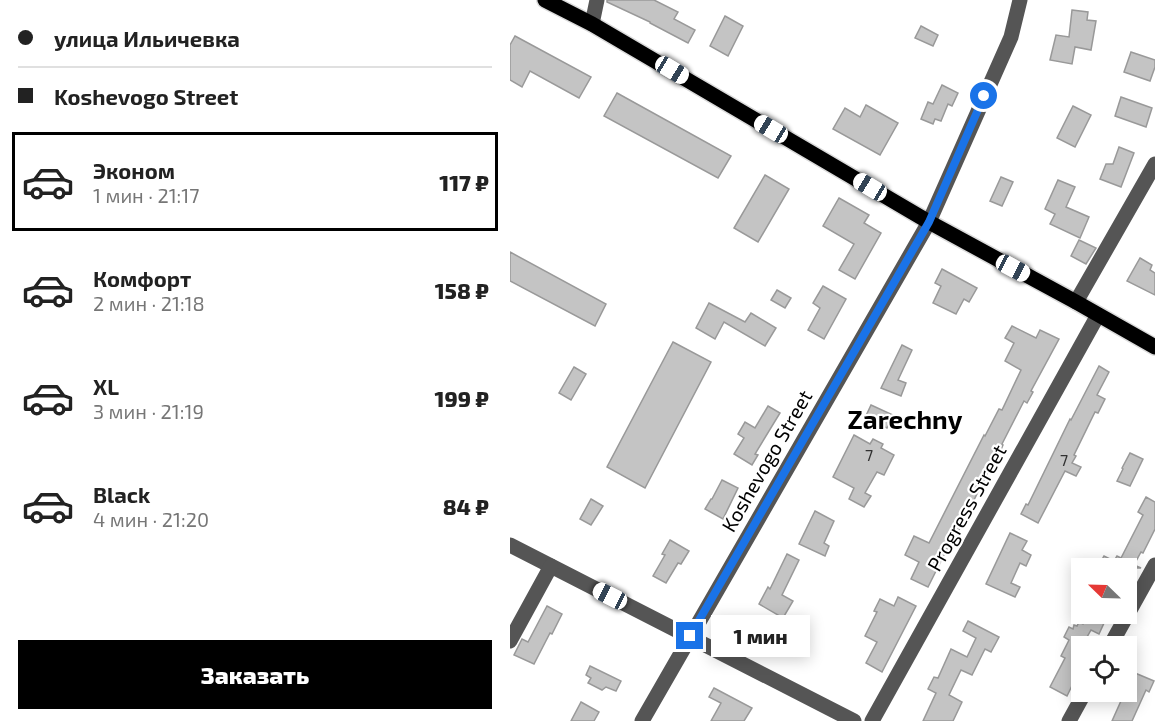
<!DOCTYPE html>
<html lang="ru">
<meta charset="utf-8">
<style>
body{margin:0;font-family:"Exo 2",sans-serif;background:#f2f2f2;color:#222;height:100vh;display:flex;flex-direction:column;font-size:22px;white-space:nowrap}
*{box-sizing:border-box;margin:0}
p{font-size:20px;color:#767676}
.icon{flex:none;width:33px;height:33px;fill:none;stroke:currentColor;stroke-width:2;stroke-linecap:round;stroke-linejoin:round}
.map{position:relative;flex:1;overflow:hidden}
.drawer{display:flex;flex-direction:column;background:#fff;width:510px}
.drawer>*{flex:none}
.top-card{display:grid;align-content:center;height:132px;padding:0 18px;background:#fff}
.needle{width:39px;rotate:293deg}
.fabs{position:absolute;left:561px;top:558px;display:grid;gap:12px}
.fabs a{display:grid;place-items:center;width:66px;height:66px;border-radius:0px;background:#fff;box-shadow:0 3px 15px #0003;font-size:30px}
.end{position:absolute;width:27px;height:27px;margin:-14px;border:8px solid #1a73e8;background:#fff;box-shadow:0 0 0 3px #fff}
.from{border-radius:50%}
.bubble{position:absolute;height:42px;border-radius:0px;background:#fff;box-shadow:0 3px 15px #0003;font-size:20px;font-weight:800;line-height:42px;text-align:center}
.car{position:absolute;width:18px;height:36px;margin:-18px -9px;border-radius:8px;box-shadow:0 0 4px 2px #0007;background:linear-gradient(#fff 24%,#345 0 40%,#fff 0 76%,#345 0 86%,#fff 0)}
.top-card b{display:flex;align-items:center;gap:21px;height:57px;font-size:22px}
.top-card b+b{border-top:2px solid #e0e0e0}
.top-card i{width:15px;height:15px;background:#222}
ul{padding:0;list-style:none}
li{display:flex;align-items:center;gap:18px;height:99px;margin:0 12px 9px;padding:0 6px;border:3px solid transparent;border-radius:0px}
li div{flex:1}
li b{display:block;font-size:22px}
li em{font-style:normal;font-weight:800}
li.current{border-color:#000}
li>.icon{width:54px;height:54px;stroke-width:1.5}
.primary-button{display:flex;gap:12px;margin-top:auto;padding:12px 18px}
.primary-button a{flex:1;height:69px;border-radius:0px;background:#000;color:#fff;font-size:24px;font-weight:800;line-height:69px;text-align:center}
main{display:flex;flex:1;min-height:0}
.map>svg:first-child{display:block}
</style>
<main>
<section class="drawer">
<div class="top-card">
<b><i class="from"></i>улица Ильичевка</b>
<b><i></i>Koshevogo Street</b>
</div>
<ul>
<li class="current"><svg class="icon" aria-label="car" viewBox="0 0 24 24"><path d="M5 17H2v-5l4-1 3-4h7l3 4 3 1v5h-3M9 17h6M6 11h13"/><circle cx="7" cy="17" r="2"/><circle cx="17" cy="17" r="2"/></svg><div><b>Эконом</b><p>1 мин · 21:17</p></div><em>117 ₽</em></li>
<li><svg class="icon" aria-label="car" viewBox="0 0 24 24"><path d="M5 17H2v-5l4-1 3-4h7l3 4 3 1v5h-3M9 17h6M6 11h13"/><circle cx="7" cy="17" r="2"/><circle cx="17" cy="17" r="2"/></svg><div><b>Комфорт</b><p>2 мин · 21:18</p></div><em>158 ₽</em></li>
<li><svg class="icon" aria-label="car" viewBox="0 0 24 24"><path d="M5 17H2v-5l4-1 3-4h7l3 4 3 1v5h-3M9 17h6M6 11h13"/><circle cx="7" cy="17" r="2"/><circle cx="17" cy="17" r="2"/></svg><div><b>XL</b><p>3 мин · 21:19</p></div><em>199 ₽</em></li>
<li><svg class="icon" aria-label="car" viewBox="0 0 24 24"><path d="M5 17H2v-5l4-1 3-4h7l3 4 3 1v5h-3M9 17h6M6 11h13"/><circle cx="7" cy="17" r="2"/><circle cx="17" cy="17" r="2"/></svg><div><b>Black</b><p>4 мин · 21:20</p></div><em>84 ₽</em></li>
</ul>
<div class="primary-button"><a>Заказать</a></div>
</section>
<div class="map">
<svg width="645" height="721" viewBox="0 0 645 721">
<rect width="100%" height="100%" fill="#fff"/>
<g fill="#c4c4c4" stroke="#999" stroke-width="1.5">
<polygon points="97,0 144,0 168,12 164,19 185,30 178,43 140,23 140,22 97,2"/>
<polygon points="562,10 578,12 577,20 586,21 581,50 565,47 562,64 540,60 546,35 559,37"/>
<polygon points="215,16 233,26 218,56 200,46"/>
<polygon points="411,26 428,35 423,46 405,38"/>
<polygon points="5,36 81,77 69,98 20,71 12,87 0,80 0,45"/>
<polygon points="621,52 645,60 645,67 640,81 614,72"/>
<polygon points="432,85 448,93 442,106 438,104 431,121 425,119 423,124 411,119 418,102 423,104"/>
<polygon points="107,93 221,156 208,178 94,116"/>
<polygon points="611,97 642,108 636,127 605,116"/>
<polygon points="356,105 388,123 370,155 323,129 335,108 350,117"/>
<polygon points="563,106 581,115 565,147 547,138"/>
<polygon points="609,147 624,153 611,187 590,179 596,164 603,164"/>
<polygon points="255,175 279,189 248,242 224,228"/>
<polygon points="491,177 503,182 492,206 480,201"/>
<polygon points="548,180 565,187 556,207 579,217 570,238 540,224 545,214 535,209"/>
<polygon points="329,198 359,215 354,223 371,233 345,279 329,270 344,244 313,226"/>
<polygon points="569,240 586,248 576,264 561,256"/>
<polygon points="0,252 96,304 85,326 0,281"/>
<polygon points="630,258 642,265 640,270 645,273 645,295 617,281"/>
<polygon points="432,269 467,288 459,302 454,299 446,314 423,303 431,286 425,283"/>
<polygon points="313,286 336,299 314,339 298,330 310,308 303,303"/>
<polygon points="267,290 281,298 275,308 261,300"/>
<polygon points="199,303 235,322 241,313 266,328 255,346 214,322 205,339 186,328"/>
<polygon points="502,326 526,338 530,330 549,339 521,391 523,392 517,403 514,401 492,444 493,445 488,457 486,456 446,536 444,535 418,587 401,579 409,562 395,555 404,536 419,543 474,435 475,436 489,409 492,410 511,370 495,361 504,343 495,338"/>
<polygon points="163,342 201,362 135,488 97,467"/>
<polygon points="392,345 402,350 388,380 396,383 391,396 371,388"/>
<polygon points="589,366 599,372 587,395 595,399 588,413 585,412 564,455 566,456 562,463 571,467 566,476 555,471 528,523 511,514 516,504 518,505 560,419 561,420"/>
<polygon points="64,367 76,374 61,400 49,393"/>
<polygon points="361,405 383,415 377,428 355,418"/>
<polygon points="258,406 270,413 245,454 248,455 242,465 224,454 234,438 228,434 235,422 245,428"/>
<polygon points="344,435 360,444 363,439 373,444 371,448 384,455 374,475 367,472 355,493 361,496 354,507 339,499 344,488 323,477"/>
<polygon points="620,453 633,459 620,486 607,481 613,469 612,468"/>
<polygon points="212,480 228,488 213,519 195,509 201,499 202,499"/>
<polygon points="636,497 645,502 645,529 633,553 631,552 624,565 631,568 596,568 589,565 594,556 604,561 607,556 611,558 633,515 628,512"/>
<polygon points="81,499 93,506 81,525 70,519"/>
<polygon points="305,511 324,521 314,543 319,546 315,556 289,544"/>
<polygon points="500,533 517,541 512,550 521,555 516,566 510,563 501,583 510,587 505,597 476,584"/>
<polygon points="160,540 179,551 171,564 168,563 156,583 143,576 155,555 152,554"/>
<polygon points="277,554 289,560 272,595 283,601 273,618 249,604 258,587 260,589"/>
<polygon points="388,597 406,606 372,672 356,663 367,642 355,636 367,612 364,611 370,599 384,606"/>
<polygon points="37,606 52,614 42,634 40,633 24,664 4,655 12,639 18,642"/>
<polygon points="577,615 594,623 589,634 581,630 572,646 572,665 557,696 540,687 555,658 551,656 559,640 554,637 559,627 563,629 564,625 567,626 569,622 573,624"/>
<polygon points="458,621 489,637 481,652 475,649 462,675 451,670 439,695 452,702 443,721 413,721 426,693 418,689 424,677 428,678 441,649 457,657 466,638 453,631"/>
<polygon points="80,666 111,681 106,691 96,687 92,690 78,683 81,678 76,675"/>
<polygon points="625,673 644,681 639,692 636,690 622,721 602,721 615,692 616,692 617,686 619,687"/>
<polygon points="204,688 242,708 234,721 201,721 211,703 199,697"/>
<polygon points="71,702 89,712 84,721 61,721"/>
</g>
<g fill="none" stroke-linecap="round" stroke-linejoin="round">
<g stroke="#dbdbdb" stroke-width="18">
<polyline id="major" points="35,0 82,24 419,222 566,302 645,347"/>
</g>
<g stroke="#555" stroke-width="15">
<polyline points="82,24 87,0"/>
<polyline points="566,302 645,164"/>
<polyline points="0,545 344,721"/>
<polyline points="0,641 41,566"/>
<polyline points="600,646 645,565"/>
<polyline points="132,721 419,222 501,37 510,0"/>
<polyline points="362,721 588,315"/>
<polyline points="559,721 575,692"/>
</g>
<use href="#major" stroke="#000" stroke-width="15"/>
</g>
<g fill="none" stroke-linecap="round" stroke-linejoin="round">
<polyline stroke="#1a73e8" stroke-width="8" points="180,636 419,222 474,96"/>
</g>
<g text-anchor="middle" stroke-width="4.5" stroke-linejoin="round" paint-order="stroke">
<g font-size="16" fill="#313131">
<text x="359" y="461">7</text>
<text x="554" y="466">7</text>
</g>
<g font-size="20" fill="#000" stroke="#fff">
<text transform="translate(257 461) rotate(-60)" y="7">Koshevogo Street</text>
<text transform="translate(457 508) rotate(-61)" y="7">Progress Street</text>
</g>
<g font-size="26" font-weight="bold" fill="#000" stroke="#fff">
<text x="395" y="429">Zarechny</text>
</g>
</g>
</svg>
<div class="fabs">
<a><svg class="needle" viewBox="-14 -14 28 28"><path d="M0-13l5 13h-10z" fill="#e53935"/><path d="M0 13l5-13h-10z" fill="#767676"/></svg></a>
<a><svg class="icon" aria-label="locate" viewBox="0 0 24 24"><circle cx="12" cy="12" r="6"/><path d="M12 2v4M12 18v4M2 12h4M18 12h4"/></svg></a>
</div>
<i class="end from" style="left:474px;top:96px"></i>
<i class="end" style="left:180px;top:636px"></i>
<div class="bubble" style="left:201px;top:615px;width:99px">1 мин</div>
<i class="car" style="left:162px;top:70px;rotate:121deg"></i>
<i class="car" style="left:261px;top:129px;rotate:301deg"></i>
<i class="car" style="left:360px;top:187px;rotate:301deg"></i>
<i class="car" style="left:503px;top:268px;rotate:118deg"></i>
<i class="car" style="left:100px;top:596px;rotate:297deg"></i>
</div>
</main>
